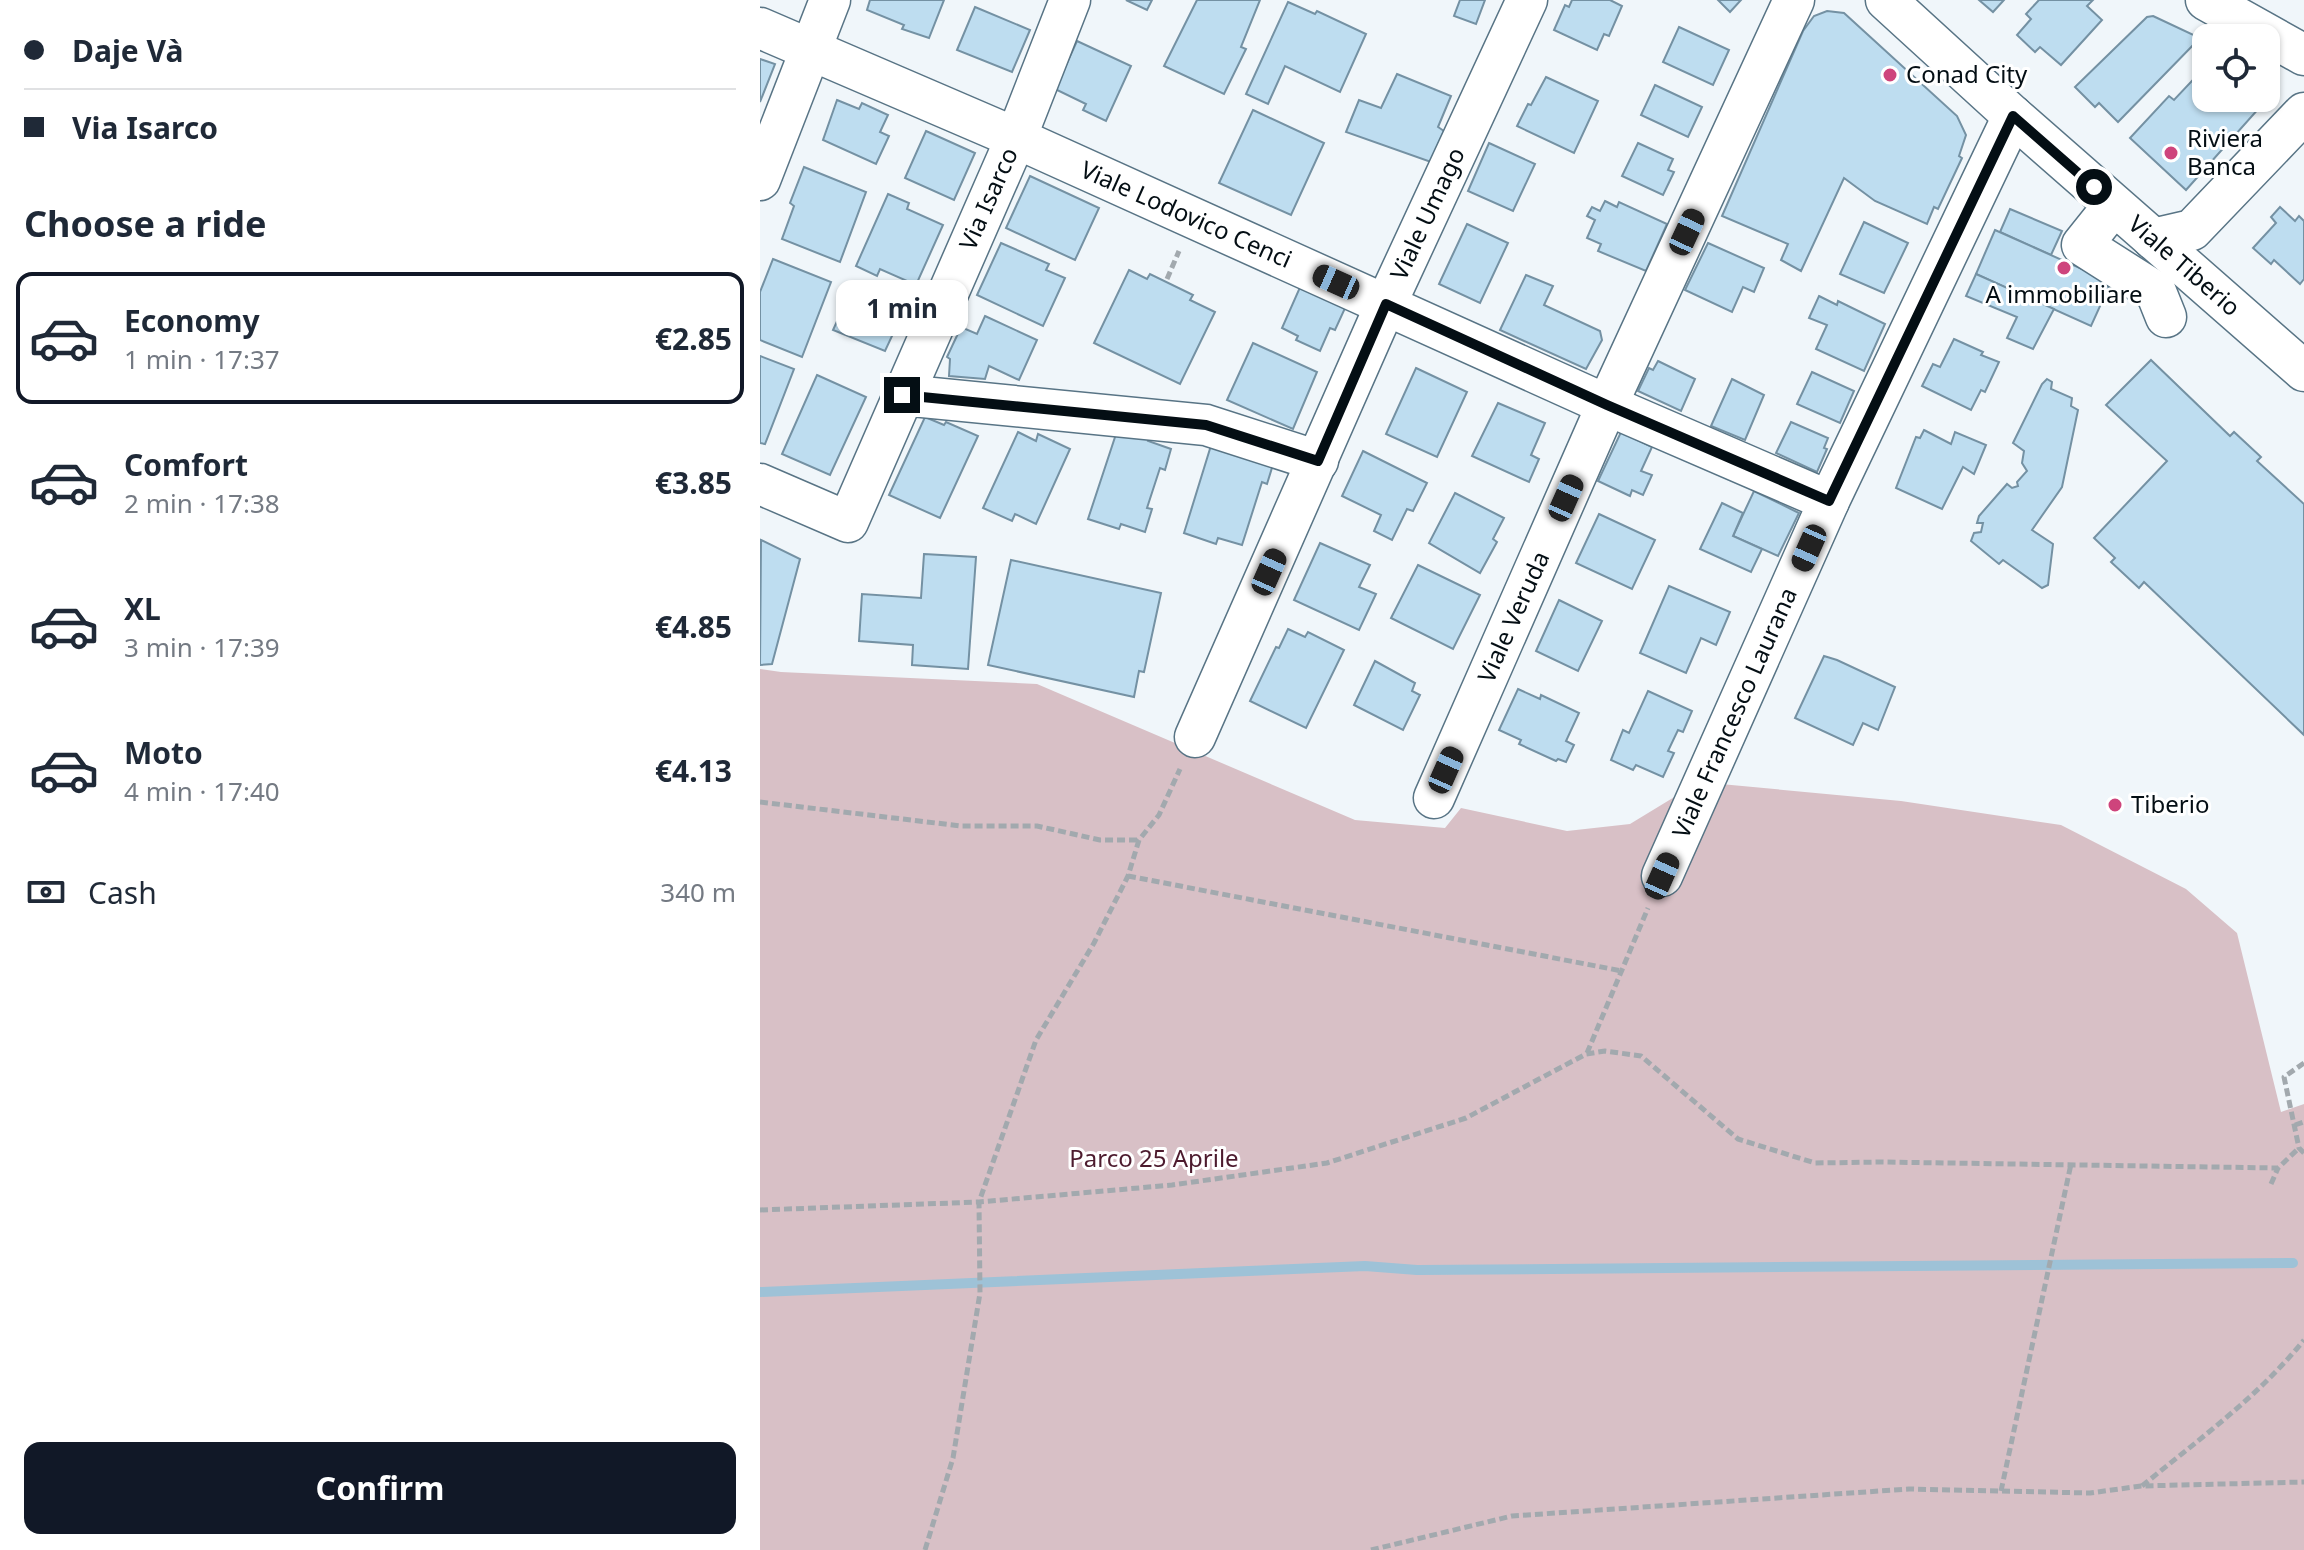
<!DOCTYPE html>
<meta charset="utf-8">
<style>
body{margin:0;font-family:"Noto Sans",sans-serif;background:#f2f2f3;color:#1f2937;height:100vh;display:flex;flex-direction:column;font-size:30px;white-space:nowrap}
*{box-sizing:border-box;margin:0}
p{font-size:26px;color:#747a83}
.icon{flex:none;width:44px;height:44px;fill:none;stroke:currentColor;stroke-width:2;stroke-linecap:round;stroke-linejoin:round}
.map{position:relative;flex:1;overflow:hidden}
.side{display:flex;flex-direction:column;background:#fff;width:760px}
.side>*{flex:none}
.guide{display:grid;align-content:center;height:176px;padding:0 24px;background:#fff}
.buttons{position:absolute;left:1432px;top:24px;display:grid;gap:16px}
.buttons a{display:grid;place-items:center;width:88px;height:88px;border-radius:16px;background:#fff;box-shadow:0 2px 6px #0004;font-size:40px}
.end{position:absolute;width:36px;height:36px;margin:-18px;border:10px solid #040e14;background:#fff;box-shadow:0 0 0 4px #fff}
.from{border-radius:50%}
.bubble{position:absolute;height:56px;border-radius:16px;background:#fff;box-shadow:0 2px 6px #0004;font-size:26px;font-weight:700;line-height:56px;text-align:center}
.car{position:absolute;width:24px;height:48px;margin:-24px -12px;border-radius:10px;box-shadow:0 0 6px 2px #0007;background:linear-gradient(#222 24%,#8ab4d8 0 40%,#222 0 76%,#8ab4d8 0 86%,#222 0)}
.guide b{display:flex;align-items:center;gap:28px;height:76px;font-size:30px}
.guide b+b{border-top:2px solid #e0e1e3}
.guide i{width:20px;height:20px;background:#1f2937}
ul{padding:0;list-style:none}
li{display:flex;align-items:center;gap:24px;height:132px;margin:0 16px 12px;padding:0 8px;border:4px solid transparent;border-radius:16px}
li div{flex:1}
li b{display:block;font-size:30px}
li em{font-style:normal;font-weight:700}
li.on{border-color:#111827}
li>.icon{width:72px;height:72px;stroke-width:1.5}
h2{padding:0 24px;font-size:36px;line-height:96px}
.pay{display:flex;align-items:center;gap:20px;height:88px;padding:0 24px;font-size:30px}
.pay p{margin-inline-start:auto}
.action{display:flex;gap:16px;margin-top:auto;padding:16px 24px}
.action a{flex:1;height:92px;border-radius:16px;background:#111827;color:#fff;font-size:32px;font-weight:700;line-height:92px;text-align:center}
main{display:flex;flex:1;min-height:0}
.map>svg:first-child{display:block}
</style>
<main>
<section class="side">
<div class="guide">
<b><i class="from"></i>Daje Và</b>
<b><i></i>Via Isarco</b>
</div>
<h2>Choose a ride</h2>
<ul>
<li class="on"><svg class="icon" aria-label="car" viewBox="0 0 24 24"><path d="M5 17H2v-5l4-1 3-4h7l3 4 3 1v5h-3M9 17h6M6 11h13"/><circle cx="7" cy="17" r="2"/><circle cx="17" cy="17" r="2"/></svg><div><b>Economy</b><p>1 min · 17:37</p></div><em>€2.85</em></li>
<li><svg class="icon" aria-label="car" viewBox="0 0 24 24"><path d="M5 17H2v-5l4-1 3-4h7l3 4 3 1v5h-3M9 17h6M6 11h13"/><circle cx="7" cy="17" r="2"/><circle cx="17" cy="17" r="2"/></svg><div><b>Comfort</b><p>2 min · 17:38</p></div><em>€3.85</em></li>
<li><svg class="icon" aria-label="car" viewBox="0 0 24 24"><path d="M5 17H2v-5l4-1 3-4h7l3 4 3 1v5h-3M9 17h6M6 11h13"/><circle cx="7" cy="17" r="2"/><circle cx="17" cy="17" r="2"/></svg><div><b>XL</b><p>3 min · 17:39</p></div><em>€4.85</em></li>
<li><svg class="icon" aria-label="car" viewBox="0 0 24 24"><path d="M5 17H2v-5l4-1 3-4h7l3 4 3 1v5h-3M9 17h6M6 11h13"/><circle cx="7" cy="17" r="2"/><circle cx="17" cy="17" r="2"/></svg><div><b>Moto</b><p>4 min · 17:40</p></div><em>€4.13</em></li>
</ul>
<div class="pay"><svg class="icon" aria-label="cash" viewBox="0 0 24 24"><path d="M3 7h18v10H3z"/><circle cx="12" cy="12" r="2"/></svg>Cash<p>340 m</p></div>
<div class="action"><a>Confirm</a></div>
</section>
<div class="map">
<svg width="1544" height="1550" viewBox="0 0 1544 1550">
<rect width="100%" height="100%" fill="#f0f6fa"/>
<polygon fill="#d8c0c6" points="0,669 21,672 277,684 595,820 685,828 701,808 807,831 870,824 939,782 1141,801 1301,825 1426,889 1477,933 1521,1112 1544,1104 1544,1550 0,1550"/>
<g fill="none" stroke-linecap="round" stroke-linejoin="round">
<polyline stroke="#9ec2d7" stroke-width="10" points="0,1292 605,1266 657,1270 1533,1263"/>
</g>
<g fill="#beddf0" stroke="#7491a3" stroke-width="2">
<polygon points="110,0 184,0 169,38 142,29 144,25 107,10"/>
<polygon points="366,0 392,0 387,10"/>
<polygon points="437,0 500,0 481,47 486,49 464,94 404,66"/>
<polygon points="700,0 725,0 716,24 694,16"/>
<polygon points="812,0 850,0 862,6 849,36 844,34 837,50 794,30 805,5 809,7"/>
<polygon points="958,0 981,0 970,12"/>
<polygon points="1219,0 1244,0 1233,12"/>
<polygon points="1279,0 1333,0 1327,6 1342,20 1301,65 1280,47 1275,52 1257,35 1271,19 1266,14"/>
<polygon points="528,2 555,14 557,11 606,34 580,92 525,66 508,104 486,94"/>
<polygon points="215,7 270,30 252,72 197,50"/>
<polygon points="1067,11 1084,13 1197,116 1206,135 1199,156 1202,158 1178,209 1174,207 1167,224 1115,201 1084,178 1041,271 1021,260 1028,244 962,216 1043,31 1054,16"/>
<polygon points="1393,16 1440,38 1358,122 1339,103 1335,107 1315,87 1387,17"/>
<polygon points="919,27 969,50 953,85 903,62"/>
<polygon points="317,41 371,66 346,121 323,110 326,104 295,89"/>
<polygon points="0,59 15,64 0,102"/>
<polygon points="1446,66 1446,98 1506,98 1506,95 1509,97 1426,190 1370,138 1409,96 1414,100"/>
<polygon points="637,74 691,96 678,127 684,131 671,162 586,132 599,100 621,108"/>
<polygon points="786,77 838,101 814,153 757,126 768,104 771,105"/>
<polygon points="895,85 942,107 928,137 881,115"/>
<polygon points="77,100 99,109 102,103 128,115 120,132 129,136 116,164 63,140"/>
<polygon points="493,110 564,143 531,215 459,183"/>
<polygon points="166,131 215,153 194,200 145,178"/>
<polygon points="729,143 775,164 753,211 708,191"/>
<polygon points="878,143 913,159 908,170 914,172 903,195 862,176"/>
<polygon points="44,167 106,192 80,262 22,239 34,206 30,203"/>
<polygon points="270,176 339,208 315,260 246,228"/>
<polygon points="128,194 149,203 147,209 183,225 156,285 120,269 117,276 96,266"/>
<polygon points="845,201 857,207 859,202 907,224 886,271 838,251 841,244 827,238 835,220 827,216 832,207 840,211"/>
<polygon points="1520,207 1535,221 1539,216 1544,221 1544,279 1540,284 1514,260 1511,264 1493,248 1516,223 1511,217"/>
<polygon points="1250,209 1302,231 1291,255 1240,232"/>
<polygon points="1104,222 1148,243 1124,293 1080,274"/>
<polygon points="707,224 748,243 720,303 679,284"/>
<polygon points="1235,230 1351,282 1331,326 1216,274"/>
<polygon points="241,243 289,264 286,270 305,278 283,326 217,295"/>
<polygon points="948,243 1004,268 994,292 983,287 972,312 925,290"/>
<polygon points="13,259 71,282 42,357 0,340 0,292"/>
<polygon points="369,270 387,279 390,274 433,295 430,300 455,312 420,384 334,343"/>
<polygon points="1216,274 1294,309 1273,349 1247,338 1257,317 1206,296"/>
<polygon points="766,275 793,286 784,305 840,331 842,340 826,369 740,330"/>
<polygon points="95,282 146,306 125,351 73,330"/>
<polygon points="541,285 586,306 575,330 570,328 560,351 536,340 538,336 522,328"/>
<polygon points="1059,296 1077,305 1078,301 1125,324 1104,371 1056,349 1067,325 1049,318"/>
<polygon points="225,316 277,340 259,380 229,366 225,379 189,376 190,359 187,357 201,327 217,334"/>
<polygon points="1194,339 1223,352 1221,355 1239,362 1225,392 1221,390 1211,410 1162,386 1173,364 1180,367"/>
<polygon points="493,343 557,372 533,429 467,400"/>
<polygon points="0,356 34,369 5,444 0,443"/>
<polygon points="1391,360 1470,436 1474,432 1501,457 1497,461 1544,504 1544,735 1384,582 1379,588 1351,562 1355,558 1334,538 1407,461 1346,405"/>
<polygon points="898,361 935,379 921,411 878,391 889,368 893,370"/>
<polygon points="656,368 707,392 677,457 626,434"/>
<polygon points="1052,372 1094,391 1080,423 1037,404"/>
<polygon points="57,375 106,397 70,475 22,454"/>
<polygon points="972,379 1004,395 985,440 951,426"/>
<polygon points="1287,379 1292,382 1291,389 1312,398 1311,406 1318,410 1302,487 1272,530 1293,544 1288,585 1282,588 1243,560 1239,564 1211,541 1214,533 1221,532 1223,523 1217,523 1219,516 1247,484 1252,488 1258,486 1257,482 1267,471 1262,463 1264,451 1253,443 1282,384"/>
<polygon points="738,403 785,423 771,455 779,459 769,482 712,456"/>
<polygon points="165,417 184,425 186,422 218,436 180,518 129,495"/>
<polygon points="1031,422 1068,438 1064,448 1067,449 1057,472 1016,453"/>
<polygon points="359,425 390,435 388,441 411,449 405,470 400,468 387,508 392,509 385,532 361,524 359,529 328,519"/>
<polygon points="1164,430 1191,444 1195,432 1226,445 1214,474 1203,467 1182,509 1136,488 1156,437 1160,438"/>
<polygon points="258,432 276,441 278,434 310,449 276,524 255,514 252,521 223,508"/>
<polygon points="861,432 892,447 881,471 892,475 883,495 872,490 870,496 838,481"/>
<polygon points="453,439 515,458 507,484 502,482 482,545 458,538 456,544 424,533"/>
<polygon points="603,451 667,483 653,511 647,509 632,540 614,531 621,515 582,496"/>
<polygon points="994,491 1039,513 1018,556 973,536"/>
<polygon points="695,493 744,518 733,539 737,542 720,573 669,543"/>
<polygon points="962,503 983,513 973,536 1002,549 991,572 940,549"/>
<polygon points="839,514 895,540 872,589 816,563"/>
<polygon points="1,540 40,559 12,664 0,665"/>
<polygon points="560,543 610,565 599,587 616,594 599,630 534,600"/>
<polygon points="164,554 216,557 208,669 152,665 153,645 99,641 102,594 161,598"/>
<polygon points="251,560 401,593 384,672 379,671 374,697 228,665"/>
<polygon points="658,565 720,595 693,649 631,618"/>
<polygon points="909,586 970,612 956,645 941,638 926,673 880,653"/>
<polygon points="799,600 842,621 818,671 776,651"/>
<polygon points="528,629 545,637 548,632 584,650 546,728 490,701 516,647 519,648"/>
<polygon points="1064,656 1077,660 1135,687 1118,730 1103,723 1093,745 1035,718"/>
<polygon points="615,661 655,683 652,691 660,695 643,730 594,705"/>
<polygon points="758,689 780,699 781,695 819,713 806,741 814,745 806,762 798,759 796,761 759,744 761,740 739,730"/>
<polygon points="888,691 932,711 923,732 918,730 908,751 914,753 903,777 876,765 873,770 851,760 863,730 869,733"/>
</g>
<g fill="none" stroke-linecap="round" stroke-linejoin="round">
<g stroke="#587485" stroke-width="43">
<g id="minor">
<polyline points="1126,0 1253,116 1544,371"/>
<polyline points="1446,0 1544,55"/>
<polyline points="0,28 256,138 847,405 1069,501"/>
<polyline points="0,180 70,0"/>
<polyline points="1346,215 1322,245 1396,292 1406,317"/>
<polyline points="1393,239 1432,230 1544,113"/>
<polyline points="142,395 446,425 558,461"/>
<polyline points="0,484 88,522 256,138 310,0"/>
<polyline points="435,737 626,304 767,0"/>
<polyline points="674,798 847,405 1034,0"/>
<polyline points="902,876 1069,501 1253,116"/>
</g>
</g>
<g stroke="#a2a9ae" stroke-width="5" stroke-dasharray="8 4" stroke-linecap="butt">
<polyline points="407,279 419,251"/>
<polyline points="0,802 201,826 277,826 340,840 379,840"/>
<polyline points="368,876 862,971"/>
<polyline points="827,1053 888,908"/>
<polyline points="1544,1063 1524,1077 1539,1148 1544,1153"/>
<polyline points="1535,1125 1544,1122"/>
<polyline points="1511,1184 1518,1168"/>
<polyline points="0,1210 219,1202 412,1185 567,1163 706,1118 826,1054 845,1051 881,1056 978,1139 1055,1163 1122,1162 1518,1168 1539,1148"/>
<path d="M1382 1486C1438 1440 1498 1397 1544 1340"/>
<polyline points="1241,1491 1311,1164"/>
<polyline points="165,1550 193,1458 220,1293 219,1202 276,1040 334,943 368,876 379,840 399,815 420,769"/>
<polyline points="611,1550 752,1516 1149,1489 1330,1493 1381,1486 1544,1482"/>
</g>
<use href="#minor" stroke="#fff" stroke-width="40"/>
</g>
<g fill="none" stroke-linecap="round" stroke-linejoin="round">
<polyline stroke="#040e14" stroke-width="10" points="142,395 446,425 558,461 626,304 847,405 1069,501 1253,116 1334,187"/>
</g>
<g fill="#ce447c" stroke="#fff" stroke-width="3">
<circle cx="1130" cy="75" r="8"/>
<circle cx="1411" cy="153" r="8"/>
<circle cx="1304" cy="268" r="8"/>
<circle cx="1355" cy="805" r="8"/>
</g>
<g text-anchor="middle" stroke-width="6" stroke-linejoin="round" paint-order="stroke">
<g font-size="24" fill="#040e14" stroke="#fff" text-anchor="start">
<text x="1146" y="83">Conad City</text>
<text x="1427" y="147">Riviera<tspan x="1427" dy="28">Banca</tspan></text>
<text x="1304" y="303" text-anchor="middle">A immobiliare</text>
<text x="1371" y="813">Tiberio</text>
</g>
<g font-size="24" fill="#040e14" stroke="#fff">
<text transform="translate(229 199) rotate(-66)" y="8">Via Isarco</text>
<text transform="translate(668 214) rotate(-65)" y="8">Viale Umago</text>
<text transform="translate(426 215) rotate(24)" y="8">Viale Lodovico Cenci</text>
<text transform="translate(1424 266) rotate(41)" y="8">Viale Tiberio</text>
<text transform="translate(754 617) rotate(-66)" y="8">Viale Veruda</text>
<text transform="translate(975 713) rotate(-66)" y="8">Viale Francesco Laurana</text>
</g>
<g font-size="24" fill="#4d1b2e" stroke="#fff">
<text x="394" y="1167">Parco 25 Aprile</text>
</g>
</g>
</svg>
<div class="buttons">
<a><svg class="icon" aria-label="locate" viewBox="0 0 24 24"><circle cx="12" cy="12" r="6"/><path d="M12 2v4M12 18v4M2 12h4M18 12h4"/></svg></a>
</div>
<i class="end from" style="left:1334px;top:187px"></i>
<i class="end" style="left:142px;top:395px"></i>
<div class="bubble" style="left:76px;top:280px;width:132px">1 min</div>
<i class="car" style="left:927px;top:232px;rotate:25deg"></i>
<i class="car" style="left:576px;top:282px;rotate:294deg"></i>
<i class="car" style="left:806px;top:498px;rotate:24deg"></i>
<i class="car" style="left:1049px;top:548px;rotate:204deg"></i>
<i class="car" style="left:509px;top:572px;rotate:24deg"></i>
<i class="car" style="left:686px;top:770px;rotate:24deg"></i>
<i class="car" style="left:902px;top:876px;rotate:24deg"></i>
</div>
</main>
